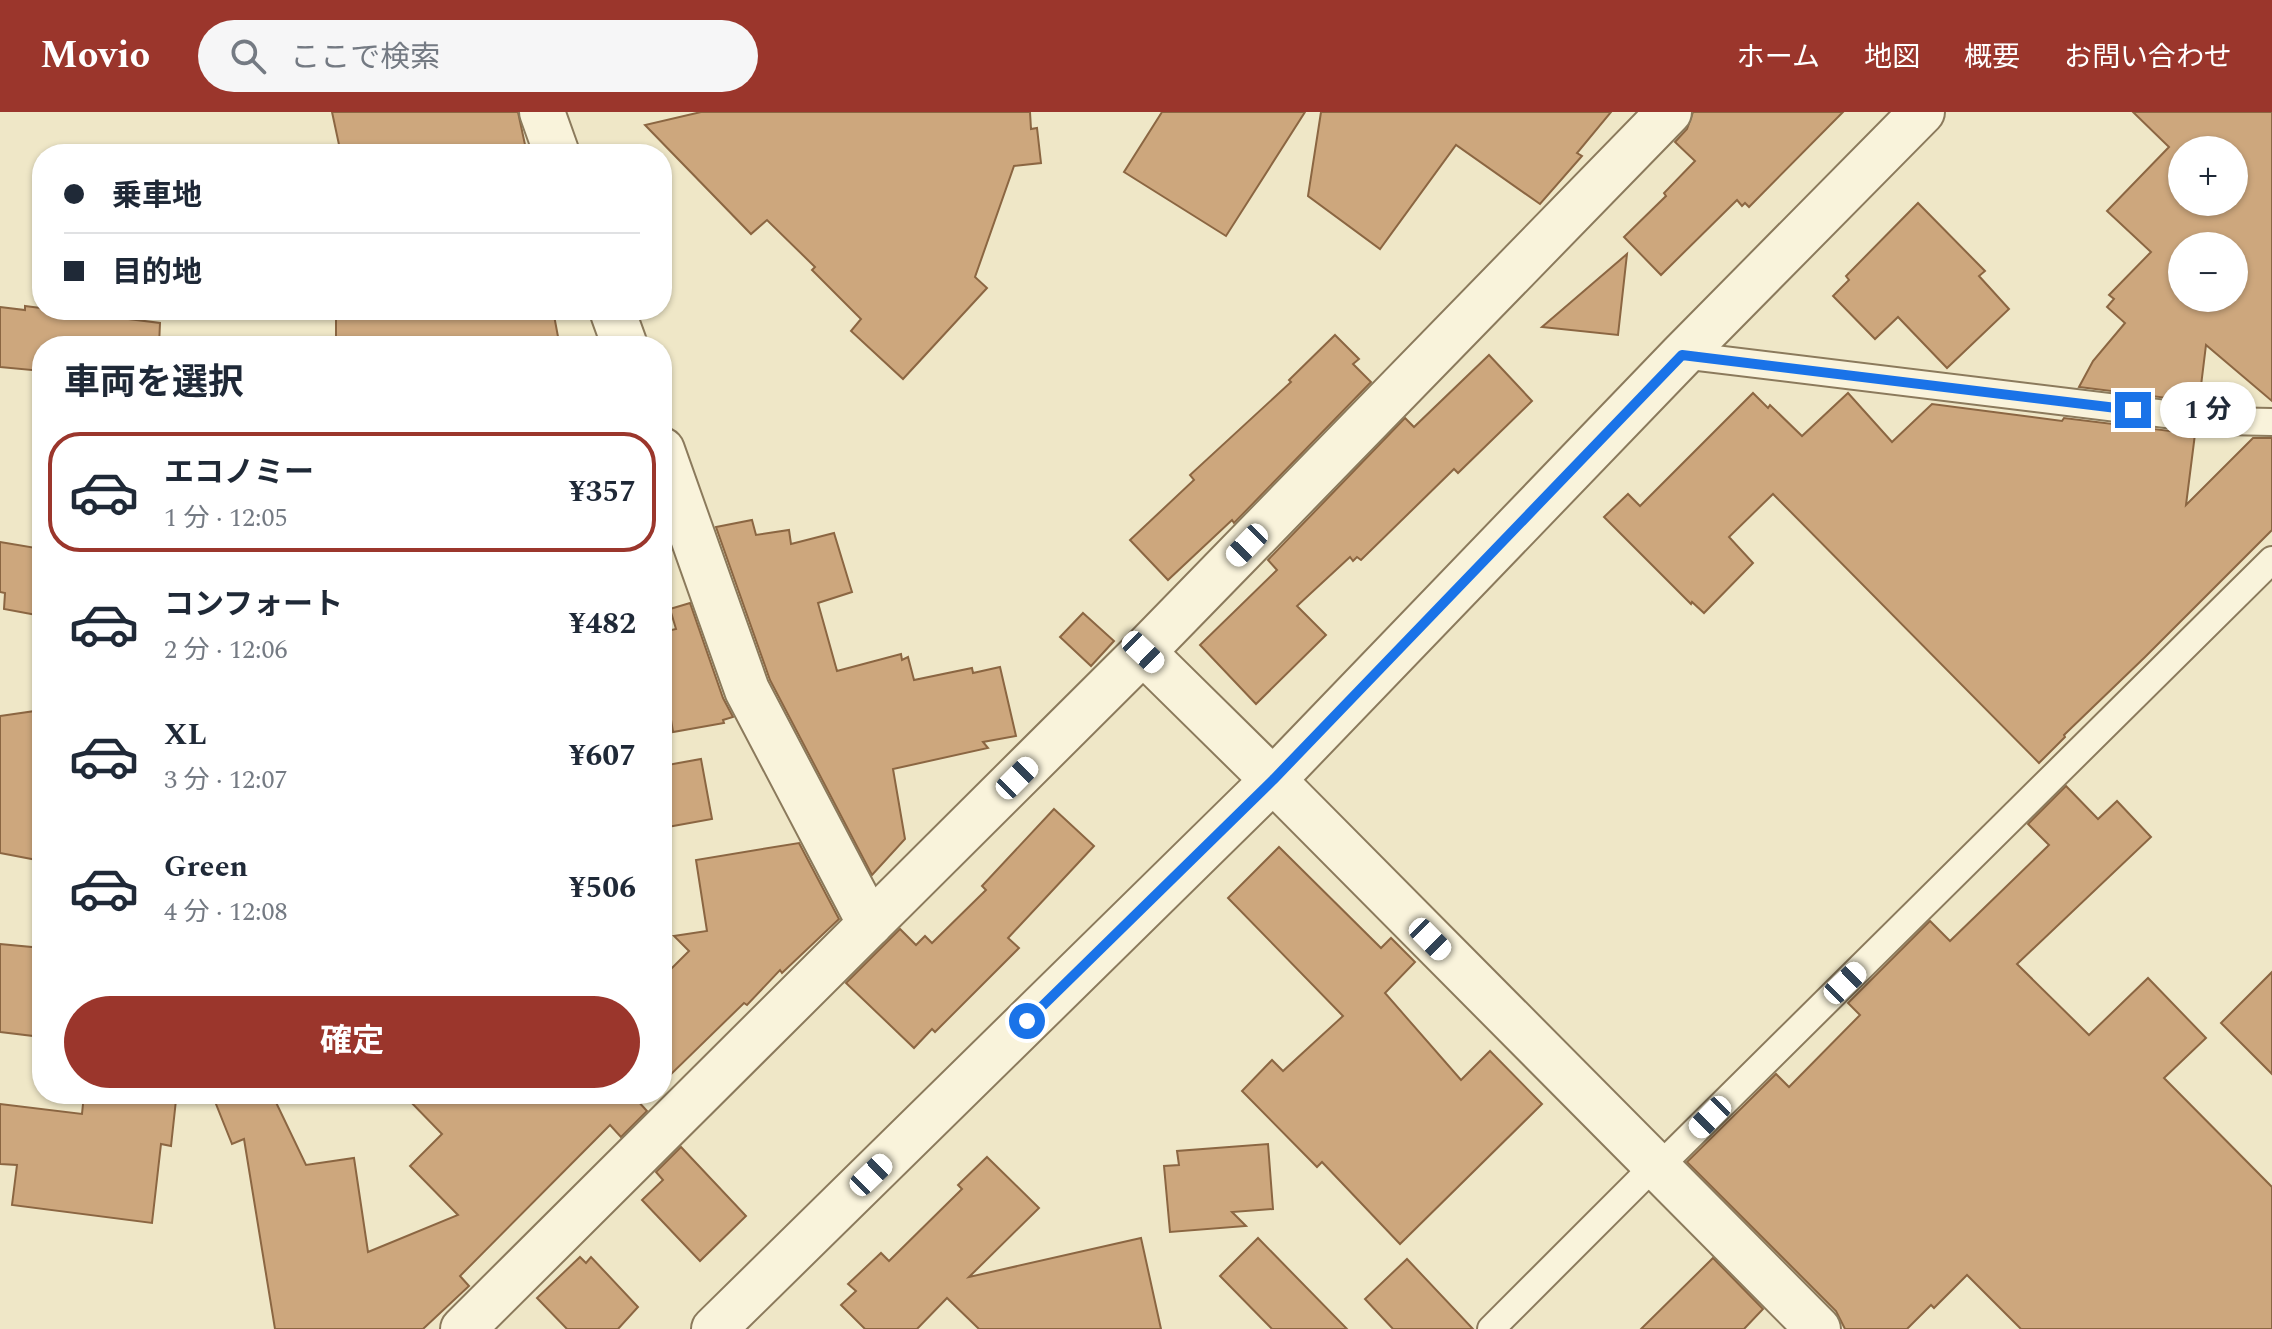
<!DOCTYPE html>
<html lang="ja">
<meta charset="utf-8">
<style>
body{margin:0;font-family:Spectral,"Noto Sans JP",serif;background:#f6f6f7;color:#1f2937;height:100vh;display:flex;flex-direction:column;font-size:30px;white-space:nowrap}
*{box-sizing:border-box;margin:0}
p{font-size:26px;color:#747a83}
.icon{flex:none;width:44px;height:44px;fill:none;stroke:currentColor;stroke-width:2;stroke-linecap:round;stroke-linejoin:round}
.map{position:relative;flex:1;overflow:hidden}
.drawer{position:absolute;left:32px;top:224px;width:640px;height:768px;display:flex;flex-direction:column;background:#fff;border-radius:32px;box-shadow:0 2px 6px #0004}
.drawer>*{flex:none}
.top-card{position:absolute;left:32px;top:32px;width:640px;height:176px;border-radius:32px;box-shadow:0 2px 6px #0004;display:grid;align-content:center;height:176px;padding:0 32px;background:#fff}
.fabs{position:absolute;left:2168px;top:24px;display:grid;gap:16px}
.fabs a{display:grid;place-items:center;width:80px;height:80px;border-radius:50%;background:#fff;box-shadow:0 2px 6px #0004;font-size:40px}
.end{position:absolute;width:36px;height:36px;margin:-18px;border:10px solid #1a73e8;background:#fff;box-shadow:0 0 0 4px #fff}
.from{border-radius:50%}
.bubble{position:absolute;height:56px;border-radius:28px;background:#fff;box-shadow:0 2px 6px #0004;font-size:26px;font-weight:700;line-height:56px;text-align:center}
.car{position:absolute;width:24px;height:48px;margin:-24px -12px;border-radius:10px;box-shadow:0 0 6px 2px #0007;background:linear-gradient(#fff 24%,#345 0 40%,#fff 0 76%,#345 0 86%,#fff 0)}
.top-card b{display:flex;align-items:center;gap:28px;height:76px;font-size:30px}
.top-card b+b{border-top:2px solid #e0e1e3}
.top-card i{width:20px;height:20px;background:#1f2937}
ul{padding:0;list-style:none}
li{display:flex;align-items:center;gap:24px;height:120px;margin:0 16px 12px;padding:0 16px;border:4px solid transparent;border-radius:32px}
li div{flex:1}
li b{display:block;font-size:30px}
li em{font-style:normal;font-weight:700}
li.on{border-color:#9b362c}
li>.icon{width:72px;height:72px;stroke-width:1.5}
h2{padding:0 32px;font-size:36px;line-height:96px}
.action{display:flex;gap:16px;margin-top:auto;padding:16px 32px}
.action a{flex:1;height:92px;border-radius:48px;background:#9b362c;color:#fff;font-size:32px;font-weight:700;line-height:92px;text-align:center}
header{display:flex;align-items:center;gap:48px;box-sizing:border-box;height:112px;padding:0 40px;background:#9b362c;color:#fff}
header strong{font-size:38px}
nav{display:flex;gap:44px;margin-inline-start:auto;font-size:28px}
.search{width:560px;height:72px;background:#f6f6f7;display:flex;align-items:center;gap:20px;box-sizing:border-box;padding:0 28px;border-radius:44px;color:#747a83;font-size:30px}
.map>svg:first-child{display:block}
</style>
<header>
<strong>Movio</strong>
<div class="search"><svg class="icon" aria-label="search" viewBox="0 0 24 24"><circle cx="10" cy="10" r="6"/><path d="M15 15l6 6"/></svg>ここで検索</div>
<nav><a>ホーム</a><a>地図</a><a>概要</a><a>お問い合わせ</a></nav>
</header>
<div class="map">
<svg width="2272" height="1217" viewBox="0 0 2272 1217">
<rect width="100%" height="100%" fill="#efe7c7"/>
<g fill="#cda77d" stroke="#8b6642" stroke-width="2" fill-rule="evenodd">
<polygon points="332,0 518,0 527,42 341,42"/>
<polygon points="701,0 1030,0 1031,17 1037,16 1041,51 1014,54 975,165 987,176 903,267 851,219 861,207 812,158 815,155 767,108 751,122 645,13"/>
<polygon points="1162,0 1305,0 1226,124 1124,60"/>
<polygon points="1321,0 1611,0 1577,41 1582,44 1540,92 1456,33 1380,137 1308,84"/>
<polygon points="1693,0 1843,0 1749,95 1745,91 1742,94 1737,88 1661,163 1624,125 1666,84 1664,81 1695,49 1675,30 1687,17"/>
<path d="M2133 0H2272V289L2206 233 2199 290 2079 275 2093 249 2125 211 2107 195 2114 187 2109 183 2151 140 2107 99 2169 35ZM2182 38H2234V90H2182ZM2182 134H2234V186H2182Z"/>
<polygon points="1918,91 1985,159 1979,164 2009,197 1947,256 1898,205 1875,227 1833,184 1849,168 1846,164"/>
<polygon points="1627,142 1618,223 1542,215"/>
<polygon points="25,194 160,211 159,234 42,234 42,259 0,255 0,195 25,198"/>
<polygon points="336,198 553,198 559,230 535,234 336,234"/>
<polygon points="1335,223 1359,247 1353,252 1371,270 1234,411 1232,408 1168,468 1130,428 1194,368 1190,363 1291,270 1289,268"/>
<polygon points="1489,243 1532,289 1458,361 1454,357 1361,448 1357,445 1353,449 1350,445 1297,494 1326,523 1256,592 1200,533 1277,458 1268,448 1405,306 1414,315"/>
<polygon points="1753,281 1768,296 1770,293 1802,324 1848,281 1892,330 1932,292 2062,309 2064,306 2195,322 2186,393 2253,326 2272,326 2272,418 2145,545 2064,623 2065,625 2039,651 1773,382 1729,425 1753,451 1704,501 1692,490 1691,492 1604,405 1628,382 1640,394"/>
<polygon points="752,408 756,423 789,418 791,432 834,421 852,480 818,491 837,559 901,542 902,548 908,545 914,568 972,556 973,561 1000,555 1016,624 983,630 988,636 893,657 905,727 872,763 770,568 716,415"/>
<polygon points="0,430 42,437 42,504 4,497 5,481 0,480"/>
<polygon points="690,491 723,586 733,605 723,608 724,611 673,620 662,552 662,520 676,517 670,497"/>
<polygon points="1083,501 1114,529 1091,554 1060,525"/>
<polygon points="42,598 42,749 0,741 0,604"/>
<polygon points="701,647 712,707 662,716 662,654"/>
<polygon points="2066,674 2098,707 2117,689 2151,725 2017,852 2089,923 2148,866 2206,926 2164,966 2272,1075 2272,1217 2021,1217 1967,1163 1934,1196 1931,1193 1907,1217 1845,1217 1836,1199 1687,1050 1776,962 1789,975 1860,903 1848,891 1930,809 1950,829 2049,733 2028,712"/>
<polygon points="1054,697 1094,734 1008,826 1019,836 935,920 932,917 914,936 846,871 900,817 916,833 925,824 932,831 986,778 982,774"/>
<polygon points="799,731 839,807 782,861 780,858 747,893 744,891 662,971 662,866 689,839 674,824 707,819 696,748"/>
<polygon points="1279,735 1381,836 1391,826 1415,850 1385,881 1461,968 1490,939 1542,992 1400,1132 1322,1050 1317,1055 1242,979 1272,948 1283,959 1343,904 1228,786"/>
<polygon points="0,832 42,836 42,925 0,920"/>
<polygon points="2272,860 2272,962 2221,911"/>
<polygon points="84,982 119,982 176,988 171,1034 161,1032 152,1111 12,1093 17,1053 0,1052 0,992 82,1002"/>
<polygon points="212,982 272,982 306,1053 354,1046 368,1140 458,1103 410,1054 442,1022 403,982 641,982 636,987 647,999 621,1025 610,1013 460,1164 469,1174 423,1217 275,1217 244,1027 232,1032"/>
<polygon points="1268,1032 1273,1097 1232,1100 1246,1114 1170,1120 1164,1054 1179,1053 1177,1039"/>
<polygon points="681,1035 746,1104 700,1149 642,1088 663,1068 656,1060"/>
<polygon points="987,1045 1039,1096 969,1165 1141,1126 1161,1217 979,1217 947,1186 917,1217 865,1217 841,1193 856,1179 848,1172 881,1141 889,1149 962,1077 958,1073"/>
<polygon points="1258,1126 1347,1217 1272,1217 1220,1164"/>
<polygon points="580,1145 586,1151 591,1145 638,1195 618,1217 567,1217 537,1186"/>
<polygon points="1713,1146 1763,1197 1744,1217 1641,1217"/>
<polygon points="1407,1147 1473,1217 1393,1217 1365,1187"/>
</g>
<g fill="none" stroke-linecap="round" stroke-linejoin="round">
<g stroke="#8b7a5c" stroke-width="30">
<g id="service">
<polyline points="1682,243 2223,309 2272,310"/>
<polyline points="1491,1217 1654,1054 1665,1049 2272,448"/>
</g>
</g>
<g stroke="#8b7a5c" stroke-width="48">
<g id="minor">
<polyline points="542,0 557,42"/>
<polyline points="612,198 625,234"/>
<polyline points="662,338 747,578 870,812"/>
<polyline points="1143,540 1273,668 1818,1217"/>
<polyline points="463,1217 1143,540 1669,0"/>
</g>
</g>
<g stroke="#8b7a5c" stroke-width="48">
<polyline id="tertiary" points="714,1217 1273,668 1682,243 1922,0"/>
</g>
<use href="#service" stroke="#f9f3db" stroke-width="26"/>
<use href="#minor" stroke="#f9f3db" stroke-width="44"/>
<use href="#tertiary" stroke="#f9f3db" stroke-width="44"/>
</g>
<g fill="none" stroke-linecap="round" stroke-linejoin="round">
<polyline stroke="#1a73e8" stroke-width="10" points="1027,909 1273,668 1682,243 2133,298"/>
</g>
</svg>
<div class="fabs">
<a>+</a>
<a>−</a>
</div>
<i class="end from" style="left:1027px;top:909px"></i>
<i class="end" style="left:2133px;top:298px"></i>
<div class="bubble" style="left:2160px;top:270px;width:96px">1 分</div>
<i class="car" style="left:1247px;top:433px;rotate:224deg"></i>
<i class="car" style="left:1143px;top:540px;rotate:134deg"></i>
<i class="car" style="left:1017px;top:666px;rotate:45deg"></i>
<i class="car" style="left:1430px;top:827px;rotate:135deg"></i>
<i class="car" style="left:1845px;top:871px;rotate:46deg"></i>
<i class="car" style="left:1710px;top:1005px;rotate:225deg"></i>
<i class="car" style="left:871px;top:1063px;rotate:46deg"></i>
<div class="top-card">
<b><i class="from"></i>乗車地</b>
<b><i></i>目的地</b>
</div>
<section class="drawer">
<h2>車両を選択</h2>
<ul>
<li class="on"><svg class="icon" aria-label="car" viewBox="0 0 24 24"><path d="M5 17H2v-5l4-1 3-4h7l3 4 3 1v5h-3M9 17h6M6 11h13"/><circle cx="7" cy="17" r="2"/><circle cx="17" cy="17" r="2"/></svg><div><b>エコノミー</b><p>1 分 · 12:05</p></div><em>¥357</em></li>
<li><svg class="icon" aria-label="car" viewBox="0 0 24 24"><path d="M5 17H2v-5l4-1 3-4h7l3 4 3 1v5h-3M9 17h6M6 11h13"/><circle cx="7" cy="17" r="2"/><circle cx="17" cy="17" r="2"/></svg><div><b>コンフォート</b><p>2 分 · 12:06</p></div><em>¥482</em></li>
<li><svg class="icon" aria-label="car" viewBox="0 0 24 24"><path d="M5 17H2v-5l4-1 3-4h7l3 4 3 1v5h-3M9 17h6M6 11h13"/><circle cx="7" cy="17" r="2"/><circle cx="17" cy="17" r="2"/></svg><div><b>XL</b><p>3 分 · 12:07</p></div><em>¥607</em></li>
<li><svg class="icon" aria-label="car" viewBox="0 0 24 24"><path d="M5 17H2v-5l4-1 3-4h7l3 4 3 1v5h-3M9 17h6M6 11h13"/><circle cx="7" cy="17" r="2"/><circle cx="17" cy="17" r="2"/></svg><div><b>Green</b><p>4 分 · 12:08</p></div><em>¥506</em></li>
</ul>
<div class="action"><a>確定</a></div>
</section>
</div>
